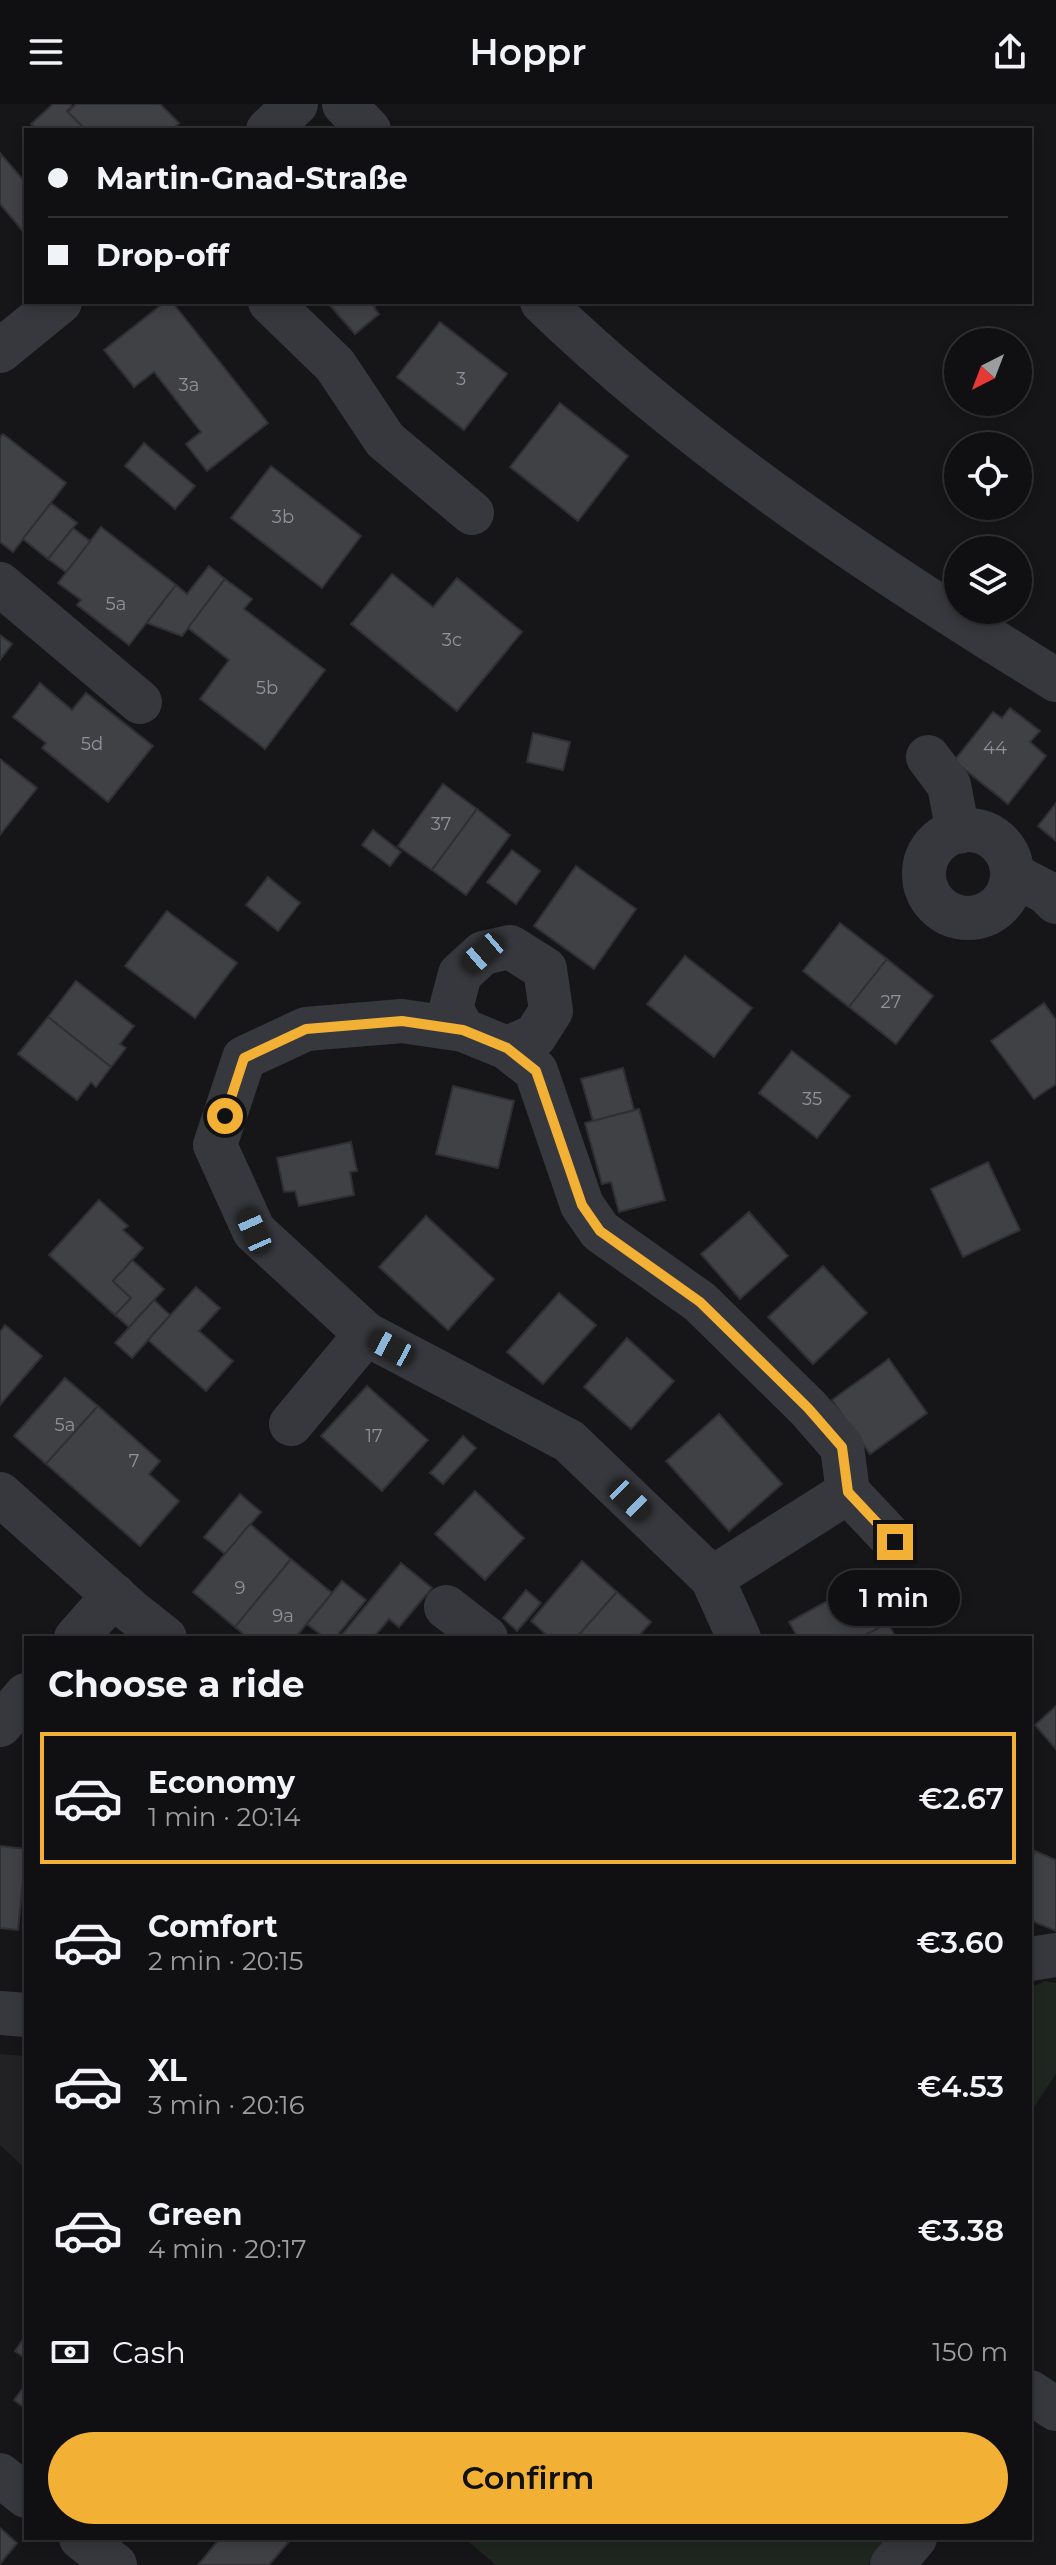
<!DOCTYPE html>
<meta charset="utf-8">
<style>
body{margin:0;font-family:Montserrat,sans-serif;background:#19191b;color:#f1f3f6;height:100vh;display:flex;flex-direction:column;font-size:30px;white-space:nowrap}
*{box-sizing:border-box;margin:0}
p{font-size:26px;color:#9c9d9f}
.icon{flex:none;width:44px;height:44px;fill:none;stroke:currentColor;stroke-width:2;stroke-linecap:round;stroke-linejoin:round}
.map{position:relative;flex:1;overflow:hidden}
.panel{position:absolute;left:24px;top:1532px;width:1008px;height:904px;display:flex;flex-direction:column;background:#101012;border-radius:0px;box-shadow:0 4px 12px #0003,0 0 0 2px #303032}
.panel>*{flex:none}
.banner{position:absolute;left:24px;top:24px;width:1008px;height:176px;border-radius:0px;box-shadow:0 4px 12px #0003,0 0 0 2px #303032;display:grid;align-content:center;height:176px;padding:0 24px;background:#101012}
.needle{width:52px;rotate:222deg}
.buttons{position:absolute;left:944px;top:224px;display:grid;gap:16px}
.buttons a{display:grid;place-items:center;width:88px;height:88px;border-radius:50%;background:#101012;box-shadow:0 4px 12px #0003,0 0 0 2px #303032;font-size:40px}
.end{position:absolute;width:36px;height:36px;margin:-18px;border:10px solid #f2b134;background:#111;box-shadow:0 0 0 4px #111}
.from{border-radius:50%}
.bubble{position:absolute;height:56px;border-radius:28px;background:#101012;box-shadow:0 4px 12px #0003,0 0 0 2px #303032;font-size:26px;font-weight:600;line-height:56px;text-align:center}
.car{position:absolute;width:24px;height:48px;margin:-24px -12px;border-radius:10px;box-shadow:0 0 6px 2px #0007;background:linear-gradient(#222 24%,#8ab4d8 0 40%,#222 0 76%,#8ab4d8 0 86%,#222 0)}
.banner b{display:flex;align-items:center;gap:28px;height:76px;font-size:30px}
.banner b+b{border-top:2px solid #303032}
.banner i{width:20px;height:20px;background:#f1f3f6}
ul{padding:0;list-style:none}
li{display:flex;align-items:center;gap:24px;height:132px;margin:0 16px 12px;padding:0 8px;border:4px solid transparent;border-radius:0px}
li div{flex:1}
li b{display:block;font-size:30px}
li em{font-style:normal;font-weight:600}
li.on{border-color:#f2b134}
li>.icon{width:72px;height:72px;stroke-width:1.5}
h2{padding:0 24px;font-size:36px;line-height:96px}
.pay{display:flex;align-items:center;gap:20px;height:88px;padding:0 24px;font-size:30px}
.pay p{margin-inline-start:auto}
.cta{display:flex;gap:16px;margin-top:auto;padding:16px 24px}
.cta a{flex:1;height:92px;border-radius:48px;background:#f2b134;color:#111;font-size:32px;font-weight:600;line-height:92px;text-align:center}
header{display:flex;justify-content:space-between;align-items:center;height:104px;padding:0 24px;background:#101012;font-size:36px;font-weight:600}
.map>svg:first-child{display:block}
</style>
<header><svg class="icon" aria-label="menu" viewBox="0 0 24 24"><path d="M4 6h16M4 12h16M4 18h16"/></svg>Hoppr<svg class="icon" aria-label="share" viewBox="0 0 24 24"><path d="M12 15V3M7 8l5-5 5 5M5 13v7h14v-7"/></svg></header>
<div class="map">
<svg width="1056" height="2461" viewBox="0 0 1056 2461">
<rect width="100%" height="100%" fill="#161618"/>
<polygon fill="#222225" points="0,1950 26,1952 26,2065 0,2041"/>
<g fill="#1e261f">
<polygon points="1045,1877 1056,1879 1056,1970 1030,2009 1030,1884"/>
<polygon points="464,2434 890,2434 868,2461 496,2461"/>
</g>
<g fill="#404145" stroke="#303034" stroke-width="2">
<polygon points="53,0 70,0 72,2 67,7 85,25 38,26 31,20"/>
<polygon points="76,0 160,0 179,19 172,26 86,26 68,8"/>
<polygon points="0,49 24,77 26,76 26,131 0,100"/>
<polygon points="165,198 172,198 268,319 207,367 186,340 201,328 154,268 134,283 104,246"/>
<polygon points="327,198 379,198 374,203 379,210 355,230"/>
<polygon points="440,218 507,270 464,326 397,273"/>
<polygon points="560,299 628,352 578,417 510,363"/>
<polygon points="3,330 66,379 13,448 0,438 0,333"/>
<polygon points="144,339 195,382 175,405 125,362"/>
<polygon points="271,362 361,432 322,484 231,414"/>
<polygon points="51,399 77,419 48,455 23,435"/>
<polygon points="101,423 176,481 129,541 77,501 81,496 58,479"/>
<polygon points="73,424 90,437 66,468 48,455"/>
<polygon points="209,462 225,475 182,532 147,519 176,481 187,490"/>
<polygon points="392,470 433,503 457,474 522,528 457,607 351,520"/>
<polygon points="225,475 252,495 244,505 325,566 265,645 200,595 229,556 188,524"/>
<polygon points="0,531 12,540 0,556"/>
<polygon points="40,579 72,606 86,589 153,642 108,698 42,644 46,639 13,613"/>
<polygon points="1010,604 1040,627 1030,638 1046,652 1008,700 954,657 993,608 1002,614"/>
<polygon points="533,629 570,638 563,666 527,658"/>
<polygon points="0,655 37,684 0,731"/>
<polygon points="443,680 477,705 432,766 398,742"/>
<polygon points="1056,699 1056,737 1038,722"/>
<polygon points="477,705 510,731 466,791 432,766"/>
<polygon points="373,726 401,748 390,762 362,741"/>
<polygon points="512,746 540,767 516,800 487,778"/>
<polygon points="576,762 636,805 594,865 534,822"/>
<polygon points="268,773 300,799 278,827 246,801"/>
<polygon points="167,807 237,859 195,914 125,862"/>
<polygon points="840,819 887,855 849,903 803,867"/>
<polygon points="685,852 752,904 714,953 647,900"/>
<polygon points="887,855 933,892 896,940 849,903"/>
<polygon points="76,877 134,922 120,940 126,944 111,963 48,913"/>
<polygon points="1044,899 1056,916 1056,980 1034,995 991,937"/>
<polygon points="48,913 111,963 96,983 91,978 77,996 18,950"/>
<polygon points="792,947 850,992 817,1034 759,989"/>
<polygon points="623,964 634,1006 593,1017 581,975"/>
<polygon points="453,982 514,997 498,1064 436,1050"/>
<polygon points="639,1005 665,1096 619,1108 611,1078 602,1080 585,1019"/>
<polygon points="351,1038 357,1067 350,1068 354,1091 299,1102 295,1087 284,1088 277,1054"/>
<polygon points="988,1058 1020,1126 963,1153 931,1085"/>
<polygon points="99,1096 128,1122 123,1126 143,1144 113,1177 131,1194 115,1211 49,1151"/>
<polygon points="749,1108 788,1152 740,1195 701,1150"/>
<polygon points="426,1112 494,1175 448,1226 379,1163"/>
<polygon points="132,1156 164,1185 129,1223 115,1211 131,1194 113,1177"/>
<polygon points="823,1162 867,1209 813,1260 768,1213"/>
<polygon points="196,1183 220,1204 199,1227 233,1257 206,1287 148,1236"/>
<polygon points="559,1189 596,1221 543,1280 507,1248"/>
<polygon points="154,1196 170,1211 132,1254 115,1239"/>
<polygon points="5,1221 42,1252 0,1301 0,1228"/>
<polygon points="627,1234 674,1277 631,1325 584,1283"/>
<polygon points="889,1255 927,1309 870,1350 832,1296"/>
<polygon points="65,1274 98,1302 46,1360 14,1332"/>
<polygon points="367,1282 428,1336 382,1387 321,1332"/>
<polygon points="98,1302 160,1357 149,1370 179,1397 140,1442 46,1360"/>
<polygon points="719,1310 782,1380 729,1427 666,1357"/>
<polygon points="463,1332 476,1344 443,1380 430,1369"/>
<polygon points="475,1387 524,1434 485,1476 435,1430"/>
<polygon points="240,1390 261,1408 225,1450 204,1433"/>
<polygon points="250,1420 291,1455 235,1523 193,1488"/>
<polygon points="291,1455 332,1489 295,1534 248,1534 235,1523"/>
<polygon points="582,1457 617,1488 576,1534 550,1534 531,1517"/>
<polygon points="401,1459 432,1484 399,1523 389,1515 373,1534 339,1534"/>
<polygon points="342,1477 366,1496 335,1534 325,1534 307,1520"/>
<polygon points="853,1483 865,1504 876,1498 888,1519 860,1534 798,1534 789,1518"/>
<polygon points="526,1486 541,1499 517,1527 503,1514"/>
<polygon points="617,1488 651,1518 637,1534 576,1534"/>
<polygon points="888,1519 896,1534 860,1534"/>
<polygon points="1056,1602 1056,1645 1035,1621"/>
<polygon points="0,1742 26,1745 18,1826 0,1824"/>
<polygon points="1035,1747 1056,1756 1056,1827 1030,1816 1030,1758"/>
<polygon points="26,2231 26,2255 15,2247"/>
<polygon points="26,2280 26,2305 14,2296"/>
<polygon points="0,2424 17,2439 0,2460"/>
<polygon points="220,2434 292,2434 269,2461 198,2461"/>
</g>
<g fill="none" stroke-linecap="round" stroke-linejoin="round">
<g stroke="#37383d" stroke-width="44">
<polyline points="344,0 369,26"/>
<polyline points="268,26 296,0"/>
<polyline points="270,198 335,261 385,336 472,409"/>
<path d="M542 198C694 345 876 465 1056 576"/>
<polyline points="0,247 60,198"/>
<polyline points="0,480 140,598"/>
<polyline points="928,653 949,681 958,728"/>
<circle cx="968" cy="770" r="44"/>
<polyline points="1013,771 1046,788 1056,798"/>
<polyline points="463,926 451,904 460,870 483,849 510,843 545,865 551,907 535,932 507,944 463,926 402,917 306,925 244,954 215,1041 254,1127 366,1230 569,1337 712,1474 739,1534"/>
<polyline points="507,944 536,967 582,1101 600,1127 700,1198 808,1304 842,1343 848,1388 712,1474"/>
<polyline points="291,1320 366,1230"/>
<polyline points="848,1388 895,1438"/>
<polyline points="0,1390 131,1507 165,1534"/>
<polyline points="446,1503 486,1534"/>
<polyline points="76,1534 114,1491"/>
<polyline points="0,1621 26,1591"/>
<polyline points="1030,1855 1056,1851"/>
<polyline points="0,1909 26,1911"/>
<polyline points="1030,2288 1056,2305"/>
<polyline points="0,2371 26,2392"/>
<polyline points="81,2434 115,2461"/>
<polyline points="892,2461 915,2434"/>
</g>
</g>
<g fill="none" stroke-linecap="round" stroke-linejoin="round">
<polyline stroke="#f2b134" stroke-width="10" points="225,1012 244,954 306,925 402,917 463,926 507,944 536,967 582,1101 600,1127 700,1198 808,1304 842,1343 848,1388 895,1438"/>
</g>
<g text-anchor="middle" stroke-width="8" stroke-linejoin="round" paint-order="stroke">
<g font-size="18" fill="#8e929b">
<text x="461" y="281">3</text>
<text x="189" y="287">3a</text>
<text x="283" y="419">3b</text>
<text x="116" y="506">5a</text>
<text x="452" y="542">3c</text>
<text x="267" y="590">5b</text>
<text x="92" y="646">5d</text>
<text x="995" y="650">44</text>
<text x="441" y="726">37</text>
<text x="891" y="904">27</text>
<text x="812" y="1001">35</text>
<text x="65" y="1327">5a</text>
<text x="374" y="1338">17</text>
<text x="134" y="1363">7</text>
<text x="240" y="1490">9</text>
<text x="283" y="1518">9a</text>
</g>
</g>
</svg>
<div class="buttons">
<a><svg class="needle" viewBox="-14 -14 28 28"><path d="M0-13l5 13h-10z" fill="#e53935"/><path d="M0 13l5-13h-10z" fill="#9c9d9f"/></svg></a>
<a><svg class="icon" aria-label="locate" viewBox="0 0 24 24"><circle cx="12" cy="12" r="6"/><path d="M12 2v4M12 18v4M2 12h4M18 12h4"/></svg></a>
<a><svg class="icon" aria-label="layers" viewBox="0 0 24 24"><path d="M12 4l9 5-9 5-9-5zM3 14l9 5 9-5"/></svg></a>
</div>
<i class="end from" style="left:225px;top:1012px"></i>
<i class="end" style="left:895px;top:1438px"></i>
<div class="bubble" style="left:828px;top:1466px;width:132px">1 min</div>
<i class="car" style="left:483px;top:849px;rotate:229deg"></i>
<i class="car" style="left:254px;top:1127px;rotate:336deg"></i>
<i class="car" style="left:391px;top:1244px;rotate:298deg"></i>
<i class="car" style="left:630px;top:1396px;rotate:134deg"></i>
<div class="banner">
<b><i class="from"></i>Martin-Gnad-Straße</b>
<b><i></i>Drop-off</b>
</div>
<section class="panel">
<h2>Choose a ride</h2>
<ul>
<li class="on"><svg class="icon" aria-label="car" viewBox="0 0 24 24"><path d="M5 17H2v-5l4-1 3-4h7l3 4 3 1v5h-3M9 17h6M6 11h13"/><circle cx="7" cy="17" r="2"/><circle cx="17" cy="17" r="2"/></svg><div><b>Economy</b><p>1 min · 20:14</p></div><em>€2.67</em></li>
<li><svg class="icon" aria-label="car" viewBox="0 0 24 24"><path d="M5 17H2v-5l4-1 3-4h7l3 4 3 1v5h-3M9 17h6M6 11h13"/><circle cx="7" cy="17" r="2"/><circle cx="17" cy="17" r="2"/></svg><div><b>Comfort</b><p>2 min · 20:15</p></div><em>€3.60</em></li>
<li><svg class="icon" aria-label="car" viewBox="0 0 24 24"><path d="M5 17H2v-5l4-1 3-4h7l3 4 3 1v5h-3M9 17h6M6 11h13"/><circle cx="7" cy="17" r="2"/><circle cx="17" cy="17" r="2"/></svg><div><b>XL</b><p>3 min · 20:16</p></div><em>€4.53</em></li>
<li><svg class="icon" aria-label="car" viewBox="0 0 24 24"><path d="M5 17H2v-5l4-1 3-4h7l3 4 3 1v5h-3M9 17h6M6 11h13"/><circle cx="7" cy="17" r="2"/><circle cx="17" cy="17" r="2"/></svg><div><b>Green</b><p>4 min · 20:17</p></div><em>€3.38</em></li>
</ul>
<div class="pay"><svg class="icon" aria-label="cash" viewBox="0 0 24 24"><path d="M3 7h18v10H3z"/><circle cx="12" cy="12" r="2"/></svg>Cash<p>150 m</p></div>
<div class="cta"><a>Confirm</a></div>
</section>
</div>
